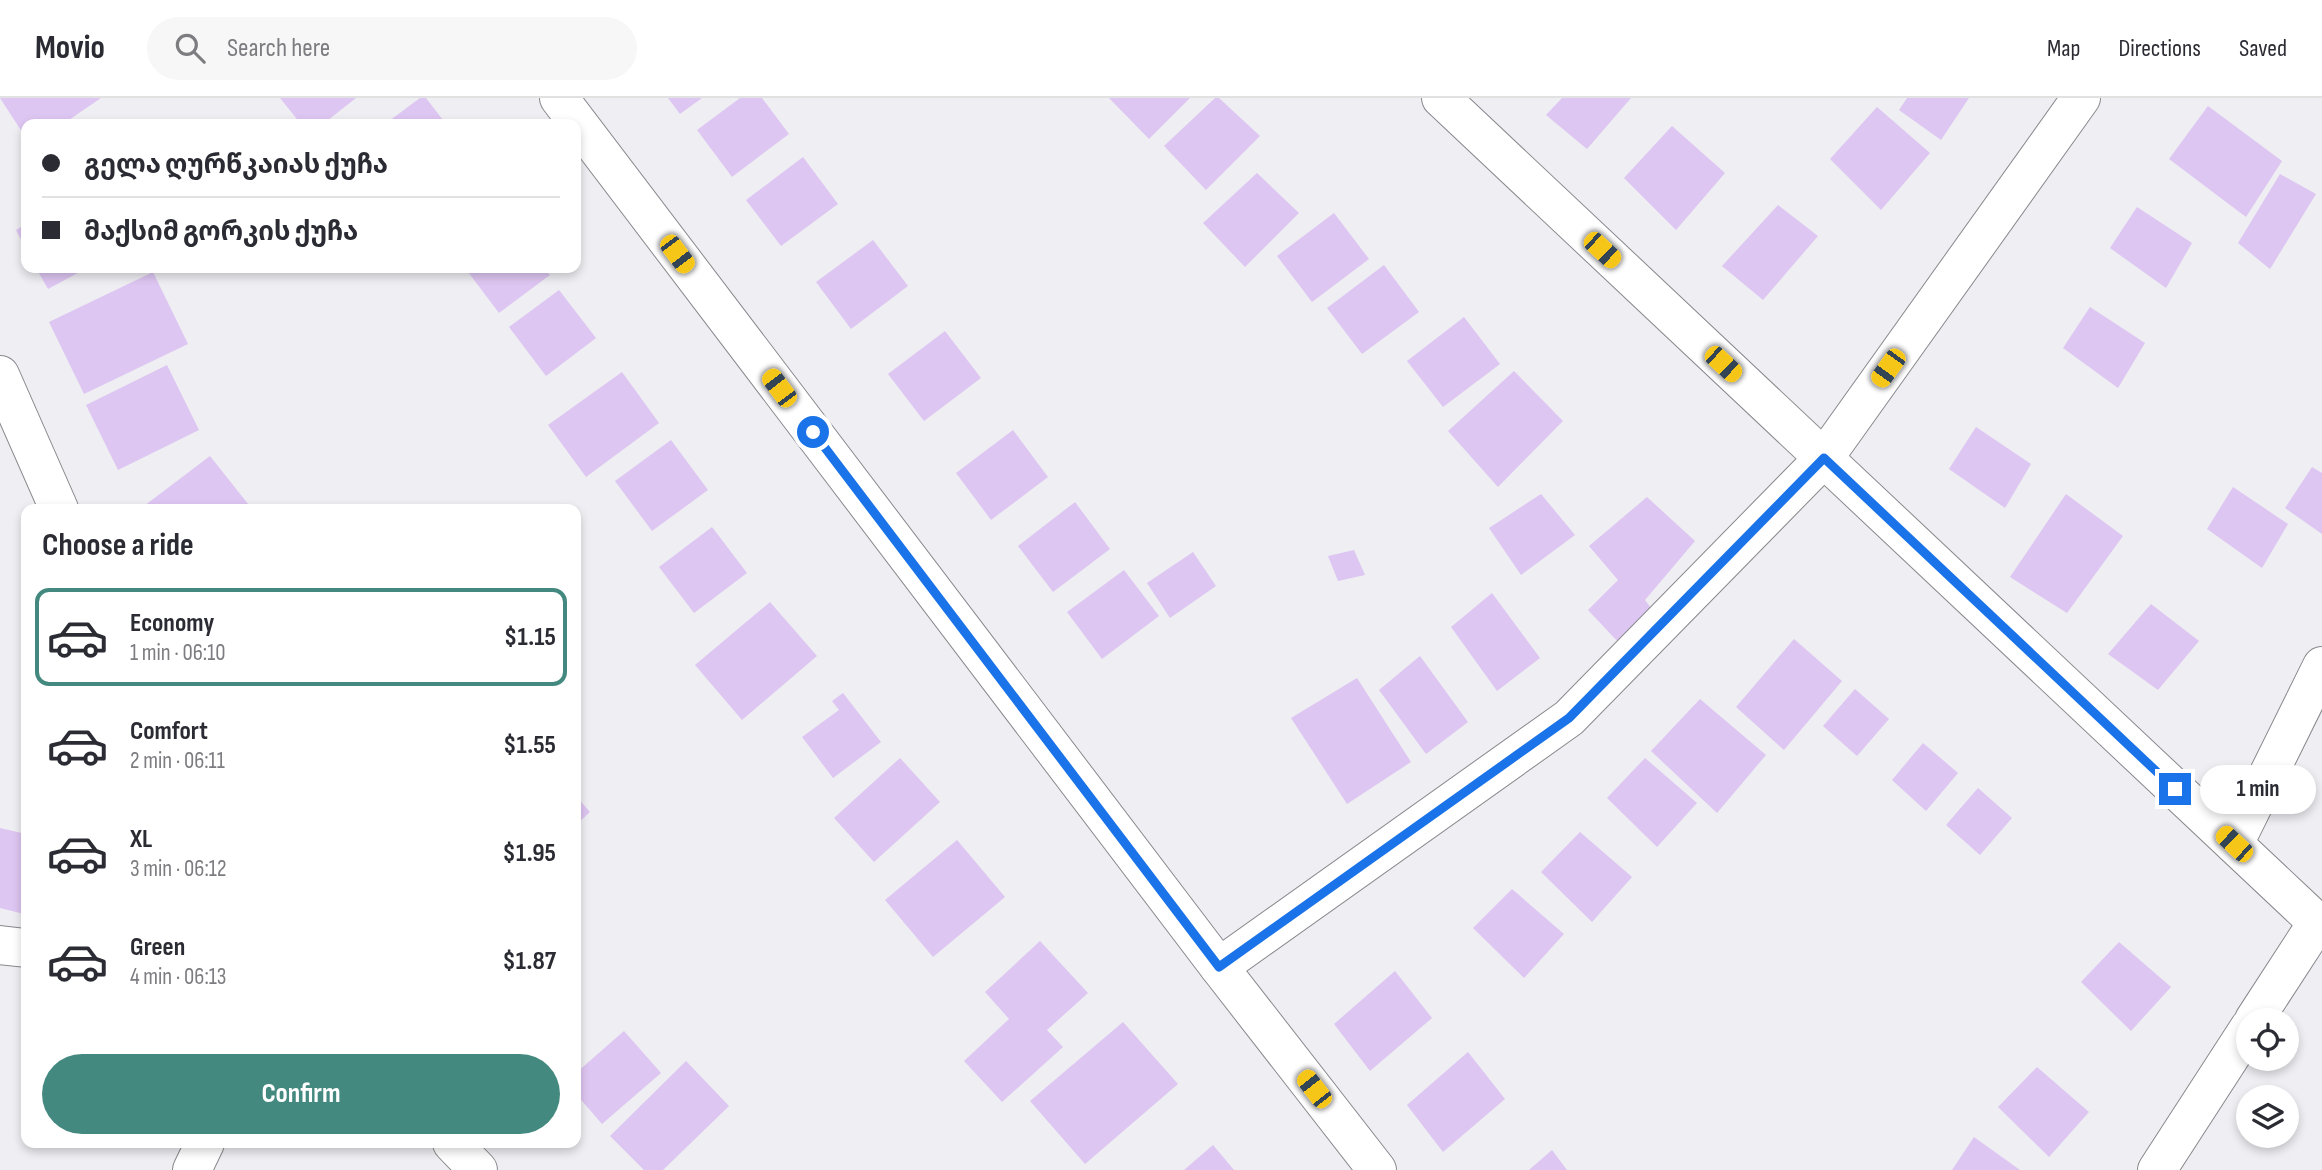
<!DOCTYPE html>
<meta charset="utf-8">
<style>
body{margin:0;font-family:"Sofia Sans Condensed","Noto Sans Georgian",sans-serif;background:#f7f7f7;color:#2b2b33;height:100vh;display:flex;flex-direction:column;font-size:26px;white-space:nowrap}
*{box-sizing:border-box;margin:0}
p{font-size:23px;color:#7c7c81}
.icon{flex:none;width:38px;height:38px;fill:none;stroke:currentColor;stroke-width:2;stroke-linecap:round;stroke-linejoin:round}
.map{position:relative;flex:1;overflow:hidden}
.panel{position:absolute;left:21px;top:406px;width:560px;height:644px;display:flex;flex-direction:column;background:#fff;border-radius:14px;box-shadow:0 4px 10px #0003}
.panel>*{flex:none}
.guide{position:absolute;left:21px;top:21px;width:560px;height:154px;border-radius:14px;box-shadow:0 4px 10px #0003;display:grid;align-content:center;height:154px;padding:0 21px;background:#fff}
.buttons{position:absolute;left:2236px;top:910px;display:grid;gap:14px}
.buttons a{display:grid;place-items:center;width:63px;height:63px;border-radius:50%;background:#fff;box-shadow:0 4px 10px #0003;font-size:35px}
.end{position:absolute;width:32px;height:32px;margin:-16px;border:9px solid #1a73e8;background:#fff;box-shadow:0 0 0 4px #fff}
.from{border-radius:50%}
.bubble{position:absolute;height:49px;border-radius:24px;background:#fff;box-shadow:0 4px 10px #0003;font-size:23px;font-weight:700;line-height:49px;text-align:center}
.car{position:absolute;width:21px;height:42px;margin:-21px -10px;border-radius:9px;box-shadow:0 0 5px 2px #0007;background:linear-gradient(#f5c518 24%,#345 0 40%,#f5c518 0 76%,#345 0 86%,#f5c518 0)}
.guide b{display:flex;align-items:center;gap:24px;height:66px;font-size:26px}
.guide b+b{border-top:2px solid #e1e1e2}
.guide i{width:18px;height:18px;background:#2b2b33}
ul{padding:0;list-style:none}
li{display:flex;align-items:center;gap:21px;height:98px;margin:0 14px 10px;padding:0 7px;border:4px solid transparent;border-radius:14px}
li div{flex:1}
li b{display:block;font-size:26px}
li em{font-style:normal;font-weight:700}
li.on{border-color:#44897f}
li>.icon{width:63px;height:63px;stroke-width:1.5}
h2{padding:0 21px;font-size:32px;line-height:84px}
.action{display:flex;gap:14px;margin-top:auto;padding:14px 21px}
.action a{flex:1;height:80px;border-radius:42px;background:#44897f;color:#fff;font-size:28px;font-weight:700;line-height:80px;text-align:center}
header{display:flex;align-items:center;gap:42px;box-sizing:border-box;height:98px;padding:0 35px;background:#fff;border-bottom:2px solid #e1e1e2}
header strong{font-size:33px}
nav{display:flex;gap:38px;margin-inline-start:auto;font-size:24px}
.search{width:490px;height:63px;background:#f7f7f7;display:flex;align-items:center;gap:18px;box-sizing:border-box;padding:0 24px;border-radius:38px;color:#7c7c81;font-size:26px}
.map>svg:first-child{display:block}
</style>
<header>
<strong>Movio</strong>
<div class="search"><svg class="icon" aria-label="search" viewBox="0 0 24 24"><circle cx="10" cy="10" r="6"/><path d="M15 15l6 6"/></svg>Search here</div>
<nav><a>Map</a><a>Directions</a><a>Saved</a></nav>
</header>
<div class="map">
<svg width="2322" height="1072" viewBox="0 0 2322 1072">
<rect width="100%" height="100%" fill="#eeeef3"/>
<g fill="#dec6f2">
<polygon points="0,0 101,0 63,26 26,26 26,40"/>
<polygon points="280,0 356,0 323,26 301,26"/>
<polygon points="420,0 426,0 446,26 385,26"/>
<polygon points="668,0 702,0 680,16"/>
<polygon points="740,0 762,0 789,36 732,79 697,32"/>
<polygon points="1109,0 1190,0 1149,41"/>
<polygon points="1215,0 1219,0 1260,38 1206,92 1164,48"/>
<polygon points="1562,0 1631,0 1587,51 1546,17"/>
<polygon points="1907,0 1969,0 1941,42 1899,12"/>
<polygon points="2208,8 2282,63 2246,119 2169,61"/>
<polygon points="1877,9 1930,55 1881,112 1830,61"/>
<polygon points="1672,28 1725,75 1676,132 1624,80"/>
<polygon points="803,59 838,106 781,148 746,102"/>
<polygon points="1257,75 1299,115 1245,169 1203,125"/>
<polygon points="2280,76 2316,96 2270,171 2238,145"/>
<polygon points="1778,107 1818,138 1763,202 1722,168"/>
<polygon points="2137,109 2192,145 2166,190 2110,150"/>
<polygon points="1334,115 1369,161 1312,204 1277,158"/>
<polygon points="26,126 26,151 16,132"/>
<polygon points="873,142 908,188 851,231 816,184"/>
<polygon points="1384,167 1419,214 1362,256 1327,210"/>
<polygon points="36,170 87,170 48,191"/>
<polygon points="465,170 544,170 550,177 499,215"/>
<polygon points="153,174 188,246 84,296 49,224"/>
<polygon points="559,192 596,240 546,278 509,229"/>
<polygon points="2090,209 2145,245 2118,290 2063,250"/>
<polygon points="1464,219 1500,266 1443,309 1407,263"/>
<polygon points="945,233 981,280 924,323 888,276"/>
<polygon points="167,267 199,332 118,372 86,307"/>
<polygon points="1514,273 1563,323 1498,389 1448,333"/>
<polygon points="622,274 659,325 586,379 548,327"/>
<polygon points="1976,329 2031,366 2005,410 1949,371"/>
<polygon points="1013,332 1048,379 991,422 956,375"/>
<polygon points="671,342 708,392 652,433 615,383"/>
<polygon points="210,358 252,411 140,411"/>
<polygon points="2312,369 2322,375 2322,436 2285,410"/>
<polygon points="2233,389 2288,426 2262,470 2207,431"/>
<polygon points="1541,396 1575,437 1521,477 1489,430"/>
<polygon points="2066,396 2123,438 2067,515 2010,479"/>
<polygon points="1647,399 1695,443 1645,502 1654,514 1621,547 1588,512 1618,482 1589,448"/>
<polygon points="1075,404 1110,451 1053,494 1018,448"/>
<polygon points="712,429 747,475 694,515 659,469"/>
<polygon points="1354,452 1365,477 1338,483 1328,458"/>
<polygon points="1193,454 1216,488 1170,520 1147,485"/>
<polygon points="1124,472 1159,518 1102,561 1067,514"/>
<polygon points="1492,495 1540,560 1497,593 1451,529"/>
<polygon points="770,504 817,558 742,622 695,567"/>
<polygon points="2151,506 2199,543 2158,592 2108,556"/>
<polygon points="1794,541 1842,583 1784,652 1736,609"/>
<polygon points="1420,558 1468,624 1426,656 1379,592"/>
<polygon points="1357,580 1411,664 1347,706 1291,620"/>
<polygon points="1855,591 1889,621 1857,658 1823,628"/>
<polygon points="843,595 881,644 833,680 802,639 839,612 832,603"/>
<polygon points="1700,601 1766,657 1717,715 1651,653"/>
<polygon points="1923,645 1958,675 1926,713 1892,682"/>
<polygon points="900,660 940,704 874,764 834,720"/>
<polygon points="1645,660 1697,705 1657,749 1607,700"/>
<polygon points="1978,690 2012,720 1980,757 1946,727"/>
<polygon points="576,698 590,714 576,727"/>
<polygon points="0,730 26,736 26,808 24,816 0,810"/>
<polygon points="1580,734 1632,779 1592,824 1541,774"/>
<polygon points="957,742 1005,799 933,859 885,802"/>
<polygon points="1512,791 1564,836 1524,880 1473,830"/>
<polygon points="1040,843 1088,895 1047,932 1063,949 1002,1004 964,963 1009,921 985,894"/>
<polygon points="2119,844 2171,889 2131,933 2081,884"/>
<polygon points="1395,873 1432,920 1370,973 1334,926"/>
<polygon points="1123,924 1178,986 1085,1066 1030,1003"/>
<polygon points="624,933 661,975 602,1026 576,996 576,975"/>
<polygon points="1468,954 1505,1001 1443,1054 1407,1007"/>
<polygon points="686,963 729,1008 663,1072 644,1072 610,1038"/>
<polygon points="2037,969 2089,1014 2049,1059 1998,1009"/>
<polygon points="1974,1039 2020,1072 1952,1072"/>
<polygon points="1213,1047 1234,1072 1184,1072"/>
<polygon points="1552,1052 1567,1072 1529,1072"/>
</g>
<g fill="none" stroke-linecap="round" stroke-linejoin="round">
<g stroke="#89888d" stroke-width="40">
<g id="minor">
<polyline points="559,0 1219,869 1377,1072"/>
<polyline points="1441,0 2322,829"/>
<polyline points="0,277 59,411"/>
<polyline points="2234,746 2322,568"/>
<polyline points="0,847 26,850"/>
<polyline points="1219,869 1569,620 1824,360 2081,0"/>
<polyline points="2254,922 2317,825"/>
<polyline points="452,1045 478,1072"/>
<polyline points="192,1072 205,1045"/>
<polyline points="2157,1072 2249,930"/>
</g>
</g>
<use href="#minor" stroke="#fff" stroke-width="38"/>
</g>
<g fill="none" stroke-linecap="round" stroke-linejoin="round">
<polyline stroke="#1a73e8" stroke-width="9" points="813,334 1219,869 1569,620 1824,360 2175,691"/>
</g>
</svg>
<div class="buttons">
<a><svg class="icon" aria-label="locate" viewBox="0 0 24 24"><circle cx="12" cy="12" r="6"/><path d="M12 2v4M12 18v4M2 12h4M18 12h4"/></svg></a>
<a><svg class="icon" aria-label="layers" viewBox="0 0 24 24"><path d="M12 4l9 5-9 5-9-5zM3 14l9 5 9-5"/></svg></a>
</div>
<i class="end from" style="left:813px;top:334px"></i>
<i class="end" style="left:2175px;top:691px"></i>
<div class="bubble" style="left:2200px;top:667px;width:116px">1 min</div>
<i class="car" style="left:1602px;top:152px;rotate:133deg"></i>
<i class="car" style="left:677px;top:156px;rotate:143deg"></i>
<i class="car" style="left:1723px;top:266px;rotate:133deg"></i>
<i class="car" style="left:1888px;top:270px;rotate:216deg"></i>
<i class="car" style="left:779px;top:290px;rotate:323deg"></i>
<i class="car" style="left:2234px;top:746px;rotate:313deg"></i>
<i class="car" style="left:1314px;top:991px;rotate:322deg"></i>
<div class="guide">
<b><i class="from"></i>გელა ღურწკაიას ქუჩა</b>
<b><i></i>მაქსიმ გორკის ქუჩა</b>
</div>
<section class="panel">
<h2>Choose a ride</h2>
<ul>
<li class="on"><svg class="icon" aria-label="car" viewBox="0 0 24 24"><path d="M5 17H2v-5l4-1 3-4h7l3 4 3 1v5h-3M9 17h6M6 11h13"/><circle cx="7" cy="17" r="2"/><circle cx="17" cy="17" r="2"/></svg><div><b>Economy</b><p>1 min · 06:10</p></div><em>$1.15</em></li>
<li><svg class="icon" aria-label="car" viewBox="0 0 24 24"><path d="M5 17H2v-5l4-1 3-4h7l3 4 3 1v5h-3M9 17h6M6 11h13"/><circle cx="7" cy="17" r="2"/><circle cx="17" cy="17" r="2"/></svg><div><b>Comfort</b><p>2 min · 06:11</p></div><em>$1.55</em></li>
<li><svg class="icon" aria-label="car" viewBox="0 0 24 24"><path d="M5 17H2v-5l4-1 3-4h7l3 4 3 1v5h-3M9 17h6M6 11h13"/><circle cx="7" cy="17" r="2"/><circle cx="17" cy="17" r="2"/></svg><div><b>XL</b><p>3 min · 06:12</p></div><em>$1.95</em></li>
<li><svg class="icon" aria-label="car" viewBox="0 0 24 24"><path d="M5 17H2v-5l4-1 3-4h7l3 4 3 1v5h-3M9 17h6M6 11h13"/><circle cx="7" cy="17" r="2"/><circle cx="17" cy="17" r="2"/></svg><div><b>Green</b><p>4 min · 06:13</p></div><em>$1.87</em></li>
</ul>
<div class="action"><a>Confirm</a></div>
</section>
</div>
